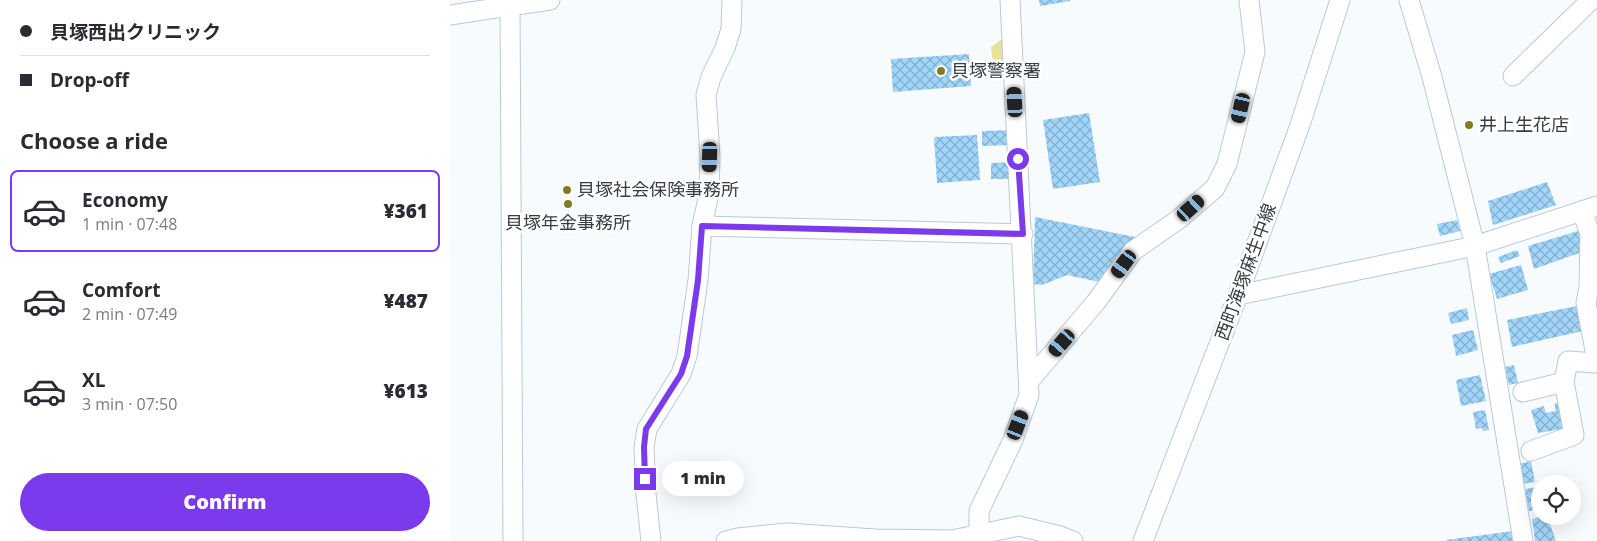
<!DOCTYPE html>
<meta charset="utf-8">
<style>
body{margin:0;font-family:"Open Sans","Noto Sans JP",sans-serif;background:#f7f7f7;color:#2b2b33;height:100vh;display:flex;flex-direction:column;font-size:19px;white-space:nowrap}
*{box-sizing:border-box;margin:0}
p{font-size:16px;color:#7c7c81}
.icon{flex:none;width:28px;height:28px;fill:none;stroke:currentColor;stroke-width:2;stroke-linecap:round;stroke-linejoin:round}
.map{position:relative;flex:1;overflow:hidden}
.panel{display:flex;flex-direction:column;background:#fff;width:450px}
.panel>*{flex:none}
.hud{display:grid;align-content:center;height:110px;padding:0 20px;background:#fff}
.tools{position:absolute;left:1081px;top:475px;display:grid;gap:10px}
.tools a{display:grid;place-items:center;width:50px;height:50px;border-radius:50%;background:#fff;box-shadow:0 5px 20px #0002;font-size:25px}
.end{position:absolute;width:22px;height:22px;margin:-11px;border:6px solid #7c3aed;background:#fff;box-shadow:0 0 0 2px #fff}
.from{border-radius:50%}
.bubble{position:absolute;height:35px;border-radius:18px;background:#fff;box-shadow:0 5px 20px #0002;font-size:16px;font-weight:800;line-height:35px;text-align:center}
.car{position:absolute;width:15px;height:30px;margin:-15px -8px;border-radius:6px;box-shadow:0 0 4px 1px #0007;background:linear-gradient(#222 24%,#8ab4d8 0 40%,#222 0 76%,#8ab4d8 0 86%,#222 0)}
.hud b{display:flex;align-items:center;gap:18px;height:48px;font-size:19px}
.hud b+b{border-top:1px solid #e1e1e2}
.hud i{width:12px;height:12px;background:#2b2b33}
ul{padding:0;list-style:none}
li{display:flex;align-items:center;gap:15px;height:82px;margin:0 10px 8px;padding:0 10px;border:2px solid transparent;border-radius:8px}
li div{flex:1}
li b{display:block;font-size:19px}
li em{font-style:normal;font-weight:800}
li.on{border-color:#7c3aed}
li>.icon{width:45px;height:45px;stroke-width:1.5}
h2{padding:0 20px;font-size:22px;line-height:60px}
.button{display:flex;gap:10px;margin-top:auto;padding:10px 20px}
.button a{flex:1;height:58px;border-radius:30px;background:#7c3aed;color:#fff;font-size:20px;font-weight:800;line-height:58px;text-align:center}
main{display:flex;flex:1;min-height:0}
.map>svg:first-child{display:block}
</style>
<main>
<section class="panel">
<div class="hud">
<b><i class="from"></i>貝塚西出クリニック</b>
<b><i></i>Drop-off</b>
</div>
<h2>Choose a ride</h2>
<ul>
<li class="on"><svg class="icon" aria-label="car" viewBox="0 0 24 24"><path d="M5 17H2v-5l4-1 3-4h7l3 4 3 1v5h-3M9 17h6M6 11h13"/><circle cx="7" cy="17" r="2"/><circle cx="17" cy="17" r="2"/></svg><div><b>Economy</b><p>1 min · 07:48</p></div><em>¥361</em></li>
<li><svg class="icon" aria-label="car" viewBox="0 0 24 24"><path d="M5 17H2v-5l4-1 3-4h7l3 4 3 1v5h-3M9 17h6M6 11h13"/><circle cx="7" cy="17" r="2"/><circle cx="17" cy="17" r="2"/></svg><div><b>Comfort</b><p>2 min · 07:49</p></div><em>¥487</em></li>
<li><svg class="icon" aria-label="car" viewBox="0 0 24 24"><path d="M5 17H2v-5l4-1 3-4h7l3 4 3 1v5h-3M9 17h6M6 11h13"/><circle cx="7" cy="17" r="2"/><circle cx="17" cy="17" r="2"/></svg><div><b>XL</b><p>3 min · 07:50</p></div><em>¥613</em></li>
</ul>
<div class="button"><a>Confirm</a></div>
</section>
<div class="map">
<svg width="1147" height="541" viewBox="0 0 1147 541">
<defs>
<pattern id="building-cross-hatch" width="8" height="8" patternUnits="userSpaceOnUse" patternTransform="scale(1.25)"><rect width="8" height="8" fill="#a1d6fa"/><path d="M0 0l8 8M0 8l8-8" fill="none" stroke="#84afcc"/></pattern>
</defs>
<rect width="100%" height="100%" fill="#f8fbfe"/>
<polygon fill="#e6e398" points="552,39 554,77 544,71 541,47"/>
<g fill="url(#building-cross-hatch)">
<polygon points="589,0 620,0 620,1 590,6"/>
<polygon points="519,54 521,86 443,92 441,59"/>
<polygon points="639,113 650,182 603,189 593,120"/>
<polygon points="562,130 563,145 532,146 532,131"/>
<polygon points="527,135 530,180 487,183 484,137"/>
<polygon points="563,162 563,179 541,179 541,163"/>
<polygon points="1097,182 1106,205 1043,225 1038,201"/>
<polygon points="585,217 685,237 684,243 654,283 617,275 592,285 583,284"/>
<polygon points="1007,220 1010,231 990,236 987,224"/>
<polygon points="1128,231 1135,251 1084,269 1078,246"/>
<polygon points="1067,250 1070,256 1051,263 1048,257"/>
<polygon points="1071,265 1078,290 1047,299 1039,274"/>
<polygon points="1132,305 1137,330 1062,347 1057,320"/>
<polygon points="1017,308 1019,320 1001,324 998,313"/>
<polygon points="1023,330 1028,350 1006,356 1002,335"/>
<polygon points="1064,365 1068,383 1059,385 1055,367"/>
<polygon points="1030,375 1036,401 1011,406 1006,380"/>
<polygon points="1113,401 1119,428 1088,433 1081,410 1094,406 1096,413 1105,411 1105,404"/>
<polygon points="1035,410 1039,430 1033,431 1032,428 1026,429 1023,412"/>
<polygon points="1081,461 1085,482 1073,484 1069,464"/>
<polygon points="1089,487 1090,509 1079,511 1075,489"/>
<polygon points="1092,516 1097,516 1106,541 1085,541 1082,519"/>
<polygon points="1063,531 1065,541 996,541 996,540"/>
</g>
<g fill="none" stroke-linecap="round" stroke-linejoin="round">
<g stroke="#b8cad7" stroke-width="21">
<g id="minor">
<polyline points="959,0 982,77 1025,246 1073,541"/>
<polyline points="60,6 63,541"/>
<polyline points="0,15 100,0"/>
<polyline points="1063,76 1141,0"/>
<polyline points="1132,211 1140,234 1139,287 1136,303 1147,361"/>
<polyline points="252,226 573,234"/>
<polyline points="788,295 1025,246 1147,206"/>
<polyline points="579,381 646,302 683,251 729,219 765,188 777,164 805,52 799,0"/>
<polyline points="1073,392 1114,382"/>
<polyline points="1081,451 1124,435 1114,382 1118,361 1147,363"/>
<polyline points="201,541 196,494 194,447 197,429 231,374 237,356 248,280 252,226 259,194 260,157 256,95 261,77 275,48 281,29 282,0"/>
<polyline points="276,541 288,538 337,533 425,539 502,540 569,526 610,536 623,541"/>
<polyline points="531,541 529,533 529,511 563,440 579,395 560,0"/>
<polyline points="693,541 788,295 850,125 890,0"/>
</g>
</g>
<use href="#minor" stroke="#fff" stroke-width="19"/>
</g>
<g fill="none" stroke-linecap="round" stroke-linejoin="round">
<polyline stroke="#7c3aed" stroke-width="6" points="195,479 194,447 196,429 231,374 237,356 248,280 252,226 573,234 568,159"/>
</g>
<g fill="#817b22" stroke="#fff" stroke-width="2">
<circle cx="491" cy="71" r="5"/>
<circle cx="1019" cy="125" r="5"/>
<circle cx="117" cy="190" r="5"/>
<circle cx="118" cy="204" r="5"/>
</g>
<g text-anchor="middle" stroke-width="5" stroke-linejoin="round" paint-order="stroke">
<g font-size="18" fill="#363d43" stroke="#fff" text-anchor="start">
<text x="501" y="77">貝塚警察署</text>
<text x="1029" y="131">井上生花店</text>
<text x="127" y="196">貝塚社会保険事務所</text>
<text x="118" y="229" text-anchor="middle">貝塚年金事務所</text>
</g>
<g font-size="18" fill="#363d43" stroke="#fff">
<text transform="translate(796 272) rotate(-70)" y="6">西町海塚麻生中線</text>
</g>
</g>
</svg>
<div class="tools">
<a><svg class="icon" aria-label="locate" viewBox="0 0 24 24"><circle cx="12" cy="12" r="6"/><path d="M12 2v4M12 18v4M2 12h4M18 12h4"/></svg></a>
</div>
<i class="end from" style="left:568px;top:159px"></i>
<i class="end" style="left:195px;top:479px"></i>
<div class="bubble" style="left:212px;top:461px;width:82px">1 min</div>
<i class="car" style="left:565px;top:102px;rotate:357deg"></i>
<i class="car" style="left:791px;top:108px;rotate:193deg"></i>
<i class="car" style="left:260px;top:157px;rotate:182deg"></i>
<i class="car" style="left:741px;top:208px;rotate:48deg"></i>
<i class="car" style="left:674px;top:264px;rotate:216deg"></i>
<i class="car" style="left:612px;top:343px;rotate:221deg"></i>
<i class="car" style="left:568px;top:425px;rotate:21deg"></i>
</div>
</main>
